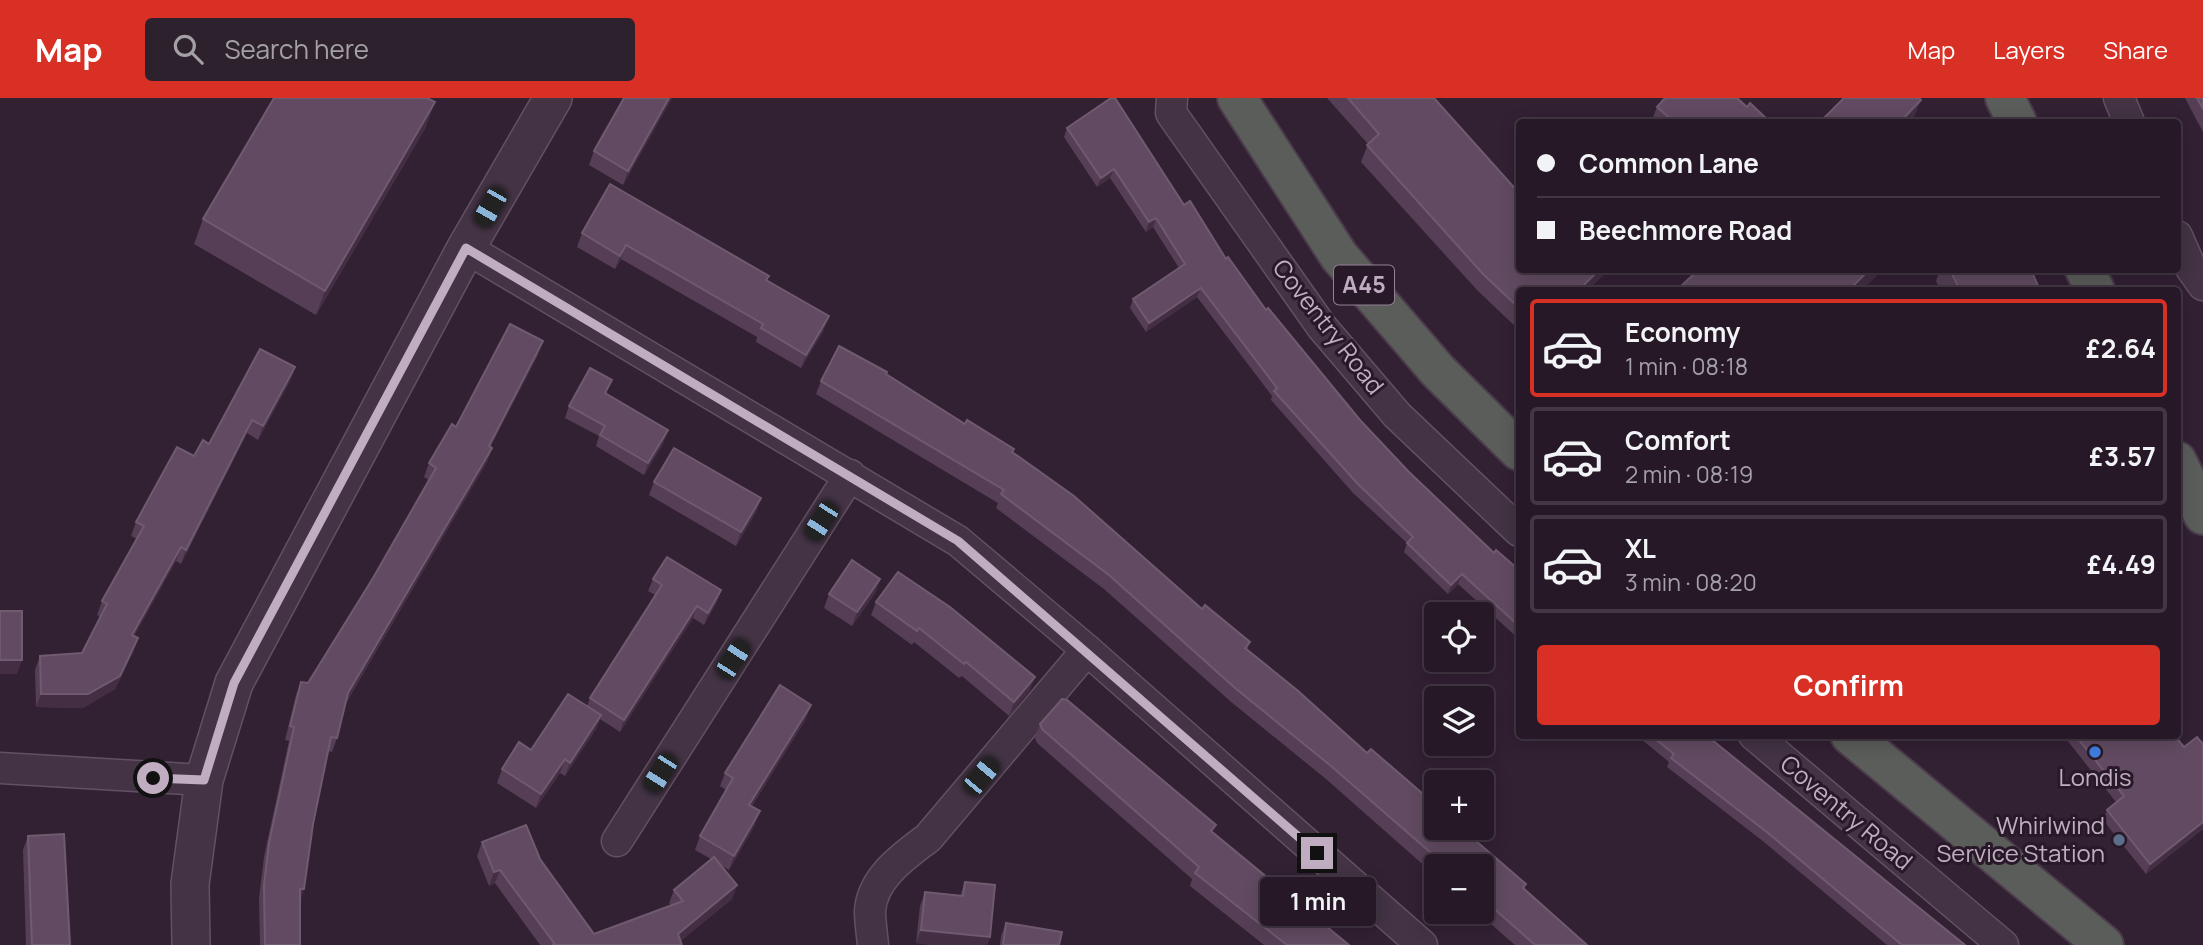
<!DOCTYPE html>
<meta charset="utf-8">
<style>
body{margin:0;font-family:Manrope,sans-serif;background:#2e212e;color:#f1f3f6;height:100vh;display:flex;flex-direction:column;font-size:26px;white-space:nowrap}
*{box-sizing:border-box;margin:0}
p{font-size:23px;color:#a4a0a7}
.icon{flex:none;width:38px;height:38px;fill:none;stroke:currentColor;stroke-width:2;stroke-linecap:round;stroke-linejoin:round}
.map{position:relative;flex:1;overflow:hidden}
.details{position:absolute;left:1516px;top:189px;width:665px;height:452px;display:flex;flex-direction:column;background:#261826;border-radius:7px;box-shadow:0 4px 18px #0003,0 0 0 2px #423743}
.details>*{flex:none}
.banner{position:absolute;left:1516px;top:21px;width:665px;height:154px;border-radius:7px;box-shadow:0 4px 18px #0003,0 0 0 2px #423743;display:grid;align-content:center;height:154px;padding:0 21px;background:#261826}
.fabs{position:absolute;left:1424px;top:504px;display:grid;gap:14px}
.fabs a{display:grid;place-items:center;width:70px;height:70px;border-radius:7px;background:#261826;box-shadow:0 4px 18px #0003,0 0 0 2px #423743;font-size:35px}
.end{position:absolute;width:32px;height:32px;margin:-16px;border:9px solid #c1adc1;background:#111;box-shadow:0 0 0 4px #111}
.from{border-radius:50%}
.bubble{position:absolute;height:49px;border-radius:7px;background:#261826;box-shadow:0 4px 18px #0003,0 0 0 2px #423743;font-size:23px;font-weight:700;line-height:49px;text-align:center}
.car{position:absolute;width:21px;height:42px;margin:-21px -10px;border-radius:9px;box-shadow:0 0 5px 2px #0007;background:linear-gradient(#222 24%,#8ab4d8 0 40%,#222 0 76%,#8ab4d8 0 86%,#222 0)}
.banner b{display:flex;align-items:center;gap:24px;height:66px;font-size:26px}
.banner b+b{border-top:2px solid #423743}
.banner i{width:18px;height:18px;background:#f1f3f6}
ul{padding:12px 0 0;list-style:none}
li{display:flex;align-items:center;gap:21px;height:98px;margin:0 14px 10px;padding:0 7px;border:4px solid #423743;border-radius:7px}
li div{flex:1}
li b{display:block;font-size:26px}
li em{font-style:normal;font-weight:700}
li.current{border-color:#d93025}
li>.icon{width:63px;height:63px;stroke-width:1.5}
.cta{display:flex;gap:14px;margin-top:auto;padding:14px 21px}
.cta a{flex:1;height:80px;border-radius:7px;background:#d93025;color:#fff;font-size:28px;font-weight:700;line-height:80px;text-align:center}
header{display:flex;align-items:center;gap:42px;box-sizing:border-box;height:98px;padding:0 35px;background:#d93025;color:#fff}
header strong{font-size:33px}
nav{display:flex;gap:38px;margin-inline-start:auto;font-size:24px}
.search{width:490px;height:63px;background:#2e212e;display:flex;align-items:center;gap:18px;box-sizing:border-box;padding:0 24px;border-radius:7px;color:#a4a0a7;font-size:26px}
.map>svg:first-child{display:block}
</style>
<header>
<strong>Map</strong>
<div class="search"><svg class="icon" aria-label="search" viewBox="0 0 24 24"><circle cx="10" cy="10" r="6"/><path d="M15 15l6 6"/></svg>Search here</div>
<nav><a>Map</a><a>Layers</a><a>Share</a></nav>
</header>
<div class="map">
<svg width="2203" height="847" viewBox="0 0 2203 847">
<rect width="100%" height="100%" fill="#322033"/>
<g fill="none" stroke-linecap="round" stroke-linejoin="round">
<g stroke="#625162" stroke-width="33">
<g id="minor">
<polyline points="1172,0 1171,15 1322,229 1397,317 1519,433"/>
<polyline points="2119,0 2129,24"/>
<polyline points="2177,138 2191,170 2203,187"/>
<polyline points="466,150 958,443 1087,552 1422,847"/>
<polyline points="1754,637 2003,847"/>
<polyline points="0,670 204,682"/>
<polyline points="617,743 850,377"/>
<path d="M873 847C872 836 870 824 870 813 872 780 904 758 928 740L1087 552"/>
</g>
</g>
<g stroke="#625162" stroke-width="40">
<polyline id="tertiary" points="191,847 190,786 204,682 234,585 466,150 553,0"/>
</g>
<g stroke="#4b3b4b" stroke-width="42">
<g id="trunk">
<polyline points="1237,0 1339,158 1438,273 1519,353"/>
<polyline points="2005,0 2017,24"/>
<polyline points="2085,172 2095,192"/>
<polyline points="2177,363 2203,417"/>
<polyline points="1850,637 2104,847"/>
</g>
</g>
<use href="#minor" stroke="#433344" stroke-width="30"/>
<use href="#tertiary" stroke="#433344" stroke-width="37"/>
<use href="#trunk" stroke="#5a5d5a" stroke-width="38"/>
</g>
<g fill="#563f56">
<polygon points="672,0 623,87 589,67 594,53"/>
<polygon points="1327,0 1434,0 1519,172 1609,172 1588,192 1519,192 1519,232 1477,192 1361,64 1368,46"/>
<polygon points="2185,0 2203,0 2203,34"/>
<polygon points="1657,9 1747,9 1770,24 1651,24"/>
<polygon points="426,29 316,217 194,146 203,121"/>
<polygon points="1067,30 1184,107 1266,212 1360,322 1408,373 1494,455 1519,472 1519,541 1458,486 1448,496 1404,454 1407,445 1353,395 1271,302 1272,298 1197,199 1146,234 1130,210 1133,201 1179,170 1153,129 1146,134 1110,80 1097,89 1064,39"/>
<polygon points="582,135 769,178 767,183 824,232 801,270 756,244 757,239 621,161 615,171 577,149"/>
<polygon points="1940,172 2031,172 2040,192 1940,192 1936,183"/>
<polygon points="538,257 490,349 492,350 487,364 346,605 337,640 332,654 328,653 313,726 304,791 300,803 300,847 260,847 259,800 264,759 289,643 285,642 296,597 301,584 308,585 373,480 429,382 424,379 429,365 456,329"/>
<polygon points="295,269 290,283 258,342 247,335 181,466 176,463 134,538 138,540 133,554 115,591 83,610 36,609 35,572 40,558 82,555 100,519 97,517 102,503 137,441 131,438 136,424 209,346"/>
<polygon points="886,276 965,326 1013,354 1202,511 1250,544 1247,552 1367,655 1526,786 1524,791 1587,847 1515,847 1477,814 1482,814 1482,768 1437,768 1437,779 1326,681 1230,603 1104,491 996,410 998,405 816,296 821,283"/>
<polygon points="608,294 606,296 664,344 644,377 596,348 599,338 565,320 569,308"/>
<polygon points="654,384 761,400 756,414 736,448 649,397"/>
<polygon points="653,481 721,492 717,504 704,527 693,520 620,634 600,621 596,631 565,678 560,675 536,710 497,685 502,671 531,652 587,608 590,600 655,497 648,493"/>
<polygon points="880,481 875,495 852,528 824,510 829,496"/>
<polygon points="876,504 1030,592 1009,618 962,578 959,580 914,544 912,547 871,517"/>
<polygon points="806,621 752,708 755,727 729,772 719,766 737,787 732,801 680,843 682,847 540,847 495,785 489,788 477,758 482,744 540,761 594,836 671,807 669,805 674,792 711,761 695,752 700,738 726,692 720,688 725,675"/>
<polygon points="1040,626 1213,734 1349,847 1264,847 1190,788 1192,781 1037,645 1035,640"/>
<polygon points="1636,637 1706,637 1965,847 1887,847 1764,744 1667,669 1669,664"/>
<polygon points="2063,637 2174,637 2184,649 2203,646 2203,731 2146,776 2103,722 2107,712 2116,704"/>
<polygon points="28,738 70,847 26,847 23,752"/>
<polygon points="965,784 990,839 987,847 931,847 916,845 920,808 925,794 960,798"/>
<polygon points="1006,825 1059,847 1000,847 1001,838"/>
</g>
<g fill="#432e43">
<polygon points="669,0 672,0 623,87 628,73"/>
<polygon points="1921,2 1912,24 1900,24"/>
<polygon points="435,4 426,29 316,217 325,193"/>
<polygon points="1114,71 1110,80 1097,89 1101,80"/>
<polygon points="1156,120 1153,129 1146,134 1149,124"/>
<polygon points="626,147 621,161 615,171 620,158"/>
<polygon points="1599,172 1609,172 1588,192 1579,192"/>
<polygon points="1869,172 1883,172 1862,192 1849,192"/>
<polygon points="1201,190 1197,199 1146,234 1149,225"/>
<polygon points="829,218 824,232 801,270 806,257"/>
<polygon points="543,243 538,257 484,362 489,348"/>
<polygon points="295,269 290,283 258,342 263,328"/>
<polygon points="252,322 247,335 181,466 186,452"/>
<polygon points="668,332 664,344 644,377 648,365"/>
<polygon points="492,350 487,364 343,609 348,595"/>
<polygon points="761,400 756,414 736,448 741,434"/>
<polygon points="181,449 176,463 127,550 132,537"/>
<polygon points="1462,476 1458,486 1448,496 1451,487"/>
<polygon points="880,481 875,495 852,528 857,514"/>
<polygon points="721,492 717,504 704,527 708,515"/>
<polygon points="697,508 693,520 620,634 624,622"/>
<polygon points="138,540 133,554 115,591 83,610 36,609 41,596"/>
<polygon points="0,562 22,562 17,576 0,576"/>
<polygon points="1035,579 1030,592 1009,618 1014,604"/>
<polygon points="811,607 806,621 744,720 749,707"/>
<polygon points="601,617 596,631 565,678 570,665"/>
<polygon points="565,661 560,675 536,710 541,696"/>
<polygon points="760,713 755,727 729,772 734,758"/>
<polygon points="2203,724 2203,731 2146,776 2150,766"/>
<polygon points="500,772 495,785 489,788 494,774"/>
<polygon points="737,787 732,801 676,847 678,836"/>
<polygon points="300,791 304,791 299,805"/>
<polygon points="921,832 990,839 987,847 931,847 916,845"/>
</g>
<g fill="#624b62" stroke="#705a70" stroke-width="2">
<polygon points="274,0 427,0 435,4 325,193 203,121"/>
<polygon points="624,0 669,0 628,73 594,53"/>
<polygon points="1111,0 1115,0 1184,107 1190,103 1226,161 1228,159 1266,212 1268,210 1360,322 1408,373 1494,455 1496,452 1519,472 1519,528 1462,476 1451,487 1407,445 1413,439 1357,385 1274,293 1277,290 1201,190 1149,225 1133,201 1185,166 1156,120 1149,124 1114,71 1101,80 1067,30"/>
<polygon points="1348,0 1434,0 1519,95 1519,172 1599,172 1579,192 1519,192 1519,210 1483,176 1367,47 1379,36"/>
<polygon points="1665,0 1737,0 1747,9 1750,5 1770,24 1674,24 1657,9"/>
<polygon points="1844,0 1919,0 1921,2 1900,24 1820,24"/>
<polygon points="2197,0 2203,0 2203,11"/>
<polygon points="610,86 769,178 766,182 829,218 806,257 761,230 763,226 626,147 620,158 582,135"/>
<polygon points="1698,172 1869,172 1849,192 1677,192"/>
<polygon points="1950,172 2031,172 2040,192 1960,192"/>
<polygon points="510,226 543,243 489,348 492,350 348,595 337,640 331,639 313,726 304,791 300,791 300,847 265,847 264,787 269,745 294,629 290,628 301,584 308,585 373,480 436,370 429,365 452,326 456,329"/>
<polygon points="839,248 887,274 886,276 965,326 967,322 1014,351 1012,354 1074,398 1202,511 1205,507 1250,544 1245,550 1297,592 1367,655 1371,651 1437,708 1437,730 1461,730 1526,786 1523,790 1587,847 1535,847 1482,800 1482,768 1446,768 1331,668 1235,590 1109,477 1001,396 1004,392 821,283"/>
<polygon points="260,251 295,269 263,328 252,322 186,452 181,449 132,537 138,540 120,578 88,596 41,596 40,558 82,555 107,506 102,503 144,428 136,424 177,349 194,358 203,342 209,346"/>
<polygon points="590,270 612,282 605,295 668,332 648,365 600,337 605,328 569,308"/>
<polygon points="674,350 761,400 741,434 654,384"/>
<polygon points="667,459 721,492 708,515 697,508 624,622 590,600 662,487 653,481"/>
<polygon points="852,462 880,481 857,514 829,496"/>
<polygon points="898,474 950,509 1035,579 1014,604 966,564 964,566 919,530 917,533 876,504"/>
<rect x="0" y="513" width="22" height="49"/>
<polygon points="780,587 811,607 749,707 760,713 734,758 700,738 733,680 725,675"/>
<polygon points="568,596 601,617 570,665 565,661 541,696 502,671 519,644 531,652"/>
<polygon points="1062,601 1067,602 1216,727 1211,733 1349,847 1287,847 1195,775 1199,769 1042,631 1040,626"/>
<polygon points="1650,637 1706,637 1965,847 1902,847 1768,735 1671,660 1674,656"/>
<polygon points="2075,637 2174,637 2184,649 2197,639 2203,646 2203,724 2150,766 2107,712 2124,698"/>
<polygon points="526,727 540,761 594,836 683,803 674,792 714,759 737,787 678,836 682,847 553,847 554,845 500,772 494,774 482,744"/>
<polygon points="64,736 70,847 32,847 28,738"/>
<polygon points="965,784 995,787 990,839 921,832 925,794 963,798"/>
<polygon points="1006,825 1062,834 1059,847 1003,847"/>
</g>
<g fill="none" stroke-linecap="round" stroke-linejoin="round">
<polyline stroke="#c1adc1" stroke-width="9" points="153,680 204,682 234,585 466,150 958,443 1317,755"/>
</g>
<circle fill="#3f7fe0" stroke="#281928" stroke-width="2.5" cx="2095" cy="654" r="7"/>
<circle fill="#5c6f8a" stroke="#281928" stroke-width="2.5" cx="2119" cy="742" r="7"/>
<g text-anchor="middle" stroke-width="6" stroke-linejoin="round" paint-order="stroke">
<rect fill="#281928" stroke="#938193" stroke-width="2" x="1334" y="167.5" width="60" height="39" rx="5"/>
<g font-size="23" font-weight="bold" fill="#c1adc1">
<text x="1364" y="195">A45</text>
</g>
<g font-size="24" fill="#c1adc1" stroke="#281928">
<text transform="translate(1328 229) rotate(52)" y="8">Coventry Road</text>
<text transform="translate(1846 715) rotate(40)" y="8">Coventry Road</text>
</g>
<g font-size="24" fill="#c1adc1" stroke="#281928">
<text x="2095" y="688">Londis</text>
<text x="2105" y="736" text-anchor="end">Whirlwind<tspan x="2105" dy="28">Service Station</tspan></text>
</g>
</g>
</svg>
<div class="fabs">
<a><svg class="icon" aria-label="locate" viewBox="0 0 24 24"><circle cx="12" cy="12" r="6"/><path d="M12 2v4M12 18v4M2 12h4M18 12h4"/></svg></a>
<a><svg class="icon" aria-label="layers" viewBox="0 0 24 24"><path d="M12 4l9 5-9 5-9-5zM3 14l9 5 9-5"/></svg></a>
<a>+</a>
<a>−</a>
</div>
<i class="end from" style="left:153px;top:680px"></i>
<i class="end" style="left:1317px;top:755px"></i>
<div class="bubble" style="left:1260px;top:779px;width:116px">1 min</div>
<i class="car" style="left:490px;top:109px;rotate:210deg"></i>
<i class="car" style="left:821px;top:423px;rotate:213deg"></i>
<i class="car" style="left:733px;top:561px;rotate:33deg"></i>
<i class="car" style="left:660px;top:675px;rotate:212deg"></i>
<i class="car" style="left:981px;top:678px;rotate:40deg"></i>
<div class="banner">
<b><i class="from"></i>Common Lane</b>
<b><i></i>Beechmore Road</b>
</div>
<section class="details">
<ul>
<li class="current"><svg class="icon" aria-label="car" viewBox="0 0 24 24"><path d="M5 17H2v-5l4-1 3-4h7l3 4 3 1v5h-3M9 17h6M6 11h13"/><circle cx="7" cy="17" r="2"/><circle cx="17" cy="17" r="2"/></svg><div><b>Economy</b><p>1 min · 08:18</p></div><em>£2.64</em></li>
<li><svg class="icon" aria-label="car" viewBox="0 0 24 24"><path d="M5 17H2v-5l4-1 3-4h7l3 4 3 1v5h-3M9 17h6M6 11h13"/><circle cx="7" cy="17" r="2"/><circle cx="17" cy="17" r="2"/></svg><div><b>Comfort</b><p>2 min · 08:19</p></div><em>£3.57</em></li>
<li><svg class="icon" aria-label="car" viewBox="0 0 24 24"><path d="M5 17H2v-5l4-1 3-4h7l3 4 3 1v5h-3M9 17h6M6 11h13"/><circle cx="7" cy="17" r="2"/><circle cx="17" cy="17" r="2"/></svg><div><b>XL</b><p>3 min · 08:20</p></div><em>£4.49</em></li>
</ul>
<div class="cta"><a>Confirm</a></div>
</section>
</div>
